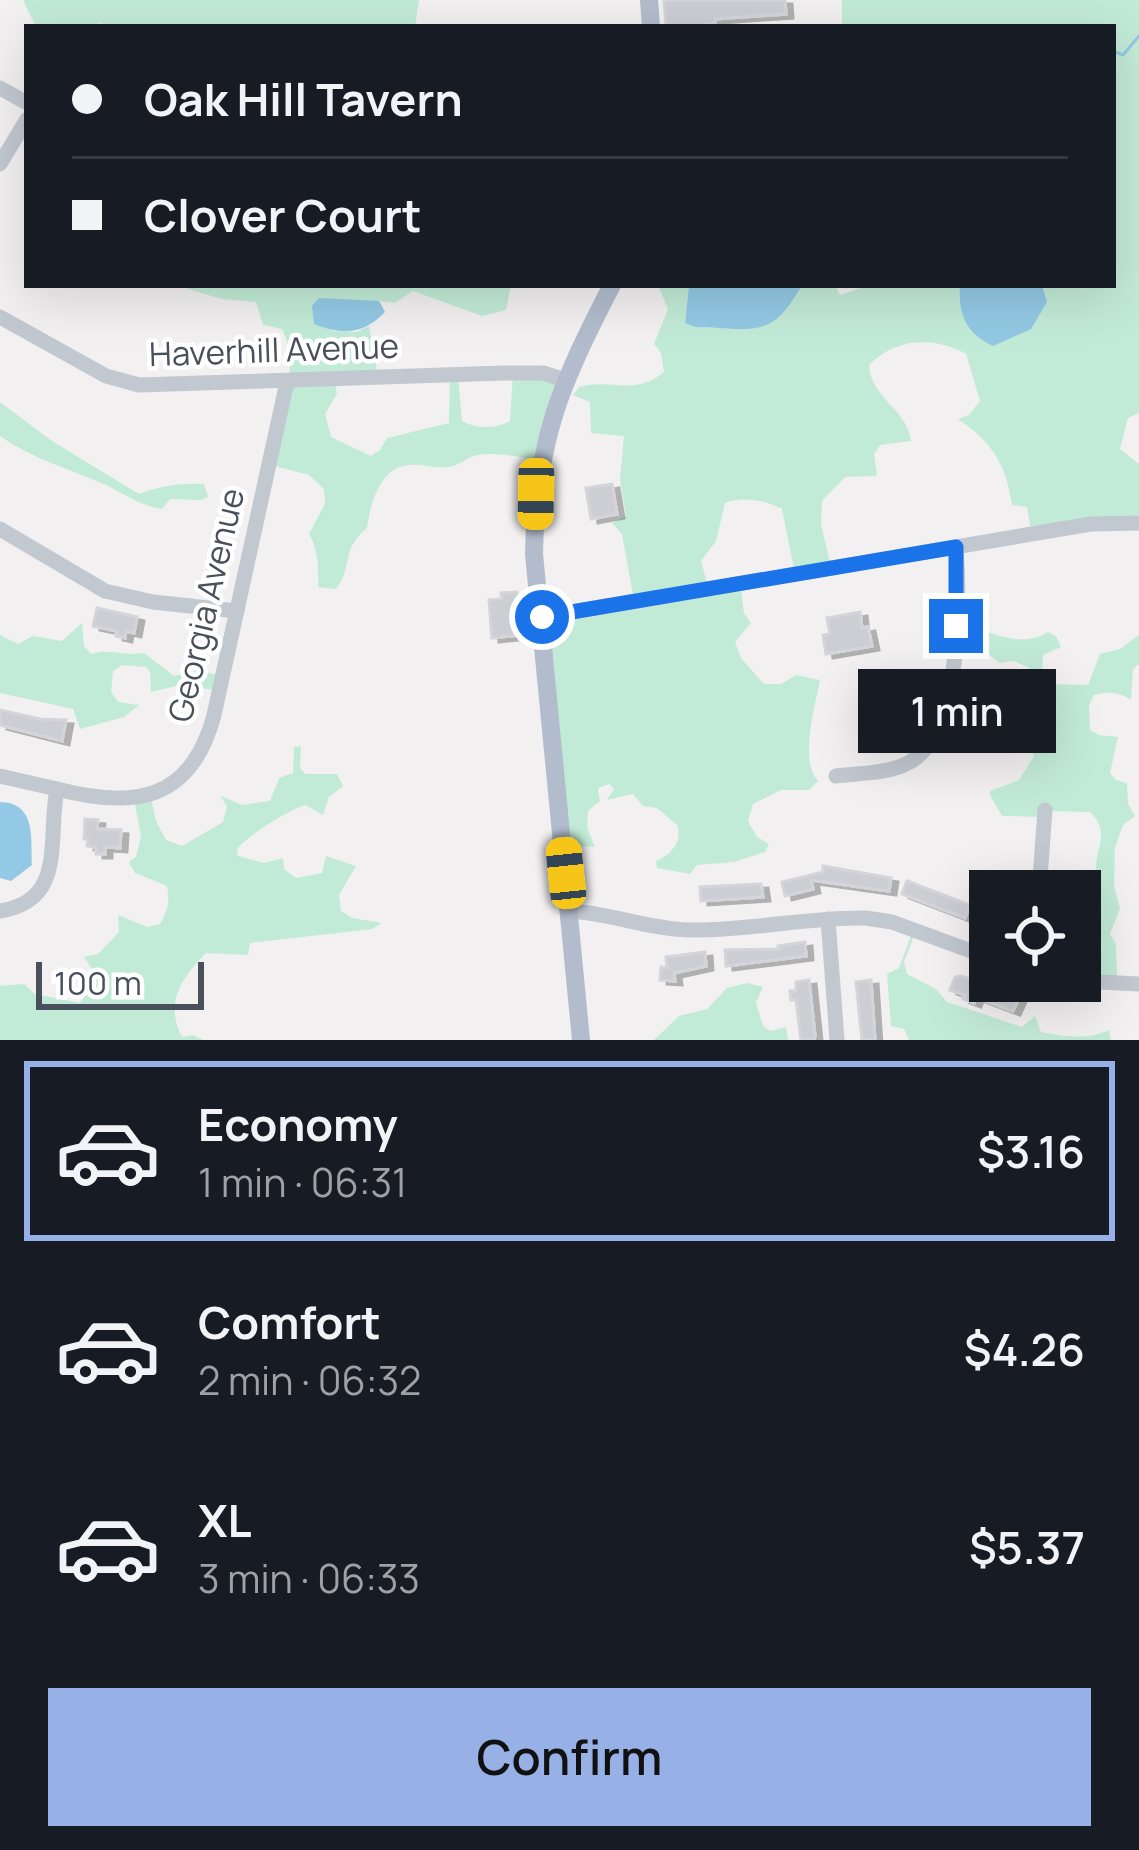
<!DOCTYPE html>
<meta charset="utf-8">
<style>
body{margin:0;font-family:Manrope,sans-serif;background:#20242c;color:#f1f3f6;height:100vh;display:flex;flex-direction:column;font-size:45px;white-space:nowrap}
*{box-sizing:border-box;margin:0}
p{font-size:39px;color:#9ea1a6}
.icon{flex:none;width:66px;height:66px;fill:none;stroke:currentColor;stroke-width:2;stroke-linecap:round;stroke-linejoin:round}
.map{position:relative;height:1040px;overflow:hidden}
.panel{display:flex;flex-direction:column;background:#171b24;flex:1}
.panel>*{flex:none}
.banner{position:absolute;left:24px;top:24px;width:1092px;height:264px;border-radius:0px;box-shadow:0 12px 48px #0002;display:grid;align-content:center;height:264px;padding:0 48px;background:#171b24}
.controls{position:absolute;left:969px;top:870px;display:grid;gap:24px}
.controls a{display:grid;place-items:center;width:132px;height:132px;border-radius:0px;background:#171b24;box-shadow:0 12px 48px #0002;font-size:60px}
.scale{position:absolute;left:36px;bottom:30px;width:168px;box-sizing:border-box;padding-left:12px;border:6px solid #49505b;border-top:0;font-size:33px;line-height:42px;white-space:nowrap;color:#49505b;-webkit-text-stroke:9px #fff;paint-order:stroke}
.end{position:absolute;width:54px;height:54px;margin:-27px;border:15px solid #1a73e8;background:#fff;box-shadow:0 0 0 6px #fff}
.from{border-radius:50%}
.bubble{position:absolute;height:84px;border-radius:0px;background:#171b24;box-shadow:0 12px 48px #0002;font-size:39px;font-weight:600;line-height:84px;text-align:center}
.car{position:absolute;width:36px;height:72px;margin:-36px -18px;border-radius:15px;box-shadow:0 0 9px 3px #0007;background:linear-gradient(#f5c518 24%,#345 0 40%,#f5c518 0 76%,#345 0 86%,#f5c518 0)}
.banner b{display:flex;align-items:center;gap:42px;height:114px;font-size:45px}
.banner b+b{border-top:3px solid #363941}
.banner i{width:30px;height:30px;background:#f1f3f6}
ul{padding:21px 0 0;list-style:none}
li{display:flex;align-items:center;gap:36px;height:180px;margin:0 24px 18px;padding:0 24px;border:6px solid transparent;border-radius:0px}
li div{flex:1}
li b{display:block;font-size:45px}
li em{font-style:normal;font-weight:600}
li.on{border-color:#97b0e6}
li>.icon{width:108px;height:108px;stroke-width:1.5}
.action{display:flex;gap:24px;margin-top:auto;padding:24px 48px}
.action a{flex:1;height:138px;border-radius:0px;background:#97b0e6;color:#111;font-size:48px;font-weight:600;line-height:138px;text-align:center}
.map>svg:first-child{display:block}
</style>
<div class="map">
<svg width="1139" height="1040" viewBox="0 0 1139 1040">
<defs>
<filter id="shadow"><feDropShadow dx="7" dy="4" stdDeviation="0" flood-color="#0004"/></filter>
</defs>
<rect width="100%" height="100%" fill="#f2f0f0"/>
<g fill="#c2ebd7">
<polygon points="23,0 419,0 415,27 119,27 99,23 96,27 36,27"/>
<path d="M842 0H1139V413L1128 418 1120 449 1139 464V523L1031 531 1027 507 1012 505C1006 464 992 442 958 419L969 415 980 401 966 354C935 337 897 337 869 365 870 397 908 410 911 441L880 445 874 454 877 476 845 477 822 501 821 524 830 563 794 569 782 509C767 500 741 496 725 503L716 541 701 561 708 587 740 583 744 613 751 623 735 642 741 658 764 684H781L796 675 820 680C815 708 799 760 818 781L809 790H781L753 804 748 821 757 837 769 844 765 852 734 862 697 865 690 874 657 868 656 861C671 855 683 841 677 825L657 808 643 806 633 794 607 800 614 789 609 784 598 788 600 801 588 811 587 827 595 847 563 846 544 615 634 601 622 534 612 523 626 516 620 479 624 436 591 433 590 402 573 395 579 387C613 378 633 397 664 372L661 353 654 344 668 309 659 288 653 285H689L685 322 694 327C751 328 771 342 802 285H835L840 295 870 285H1113V27H842Z"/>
<path d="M176 285H511L506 310 482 316 413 291 395 303 379 301 332 331 357 332 369 326 378 376 334 379 337 394 325 414 331 437 371 456 380 450 387 438 449 423 450 374 458 375 462 421C477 429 495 429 510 421L513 372 564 378 540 461C521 457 493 451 474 456 464 459 459 466 448 467 435 469 424 464 411 465 380 466 371 502 367 528 340 550 354 565 336 589L318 587C319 571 318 548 309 534L325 504 324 489 309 475 270 465C278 426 302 367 282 329L263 325 256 302 221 299Z"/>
<path d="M0 402 52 441 139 494C159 486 181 483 204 484L208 497 201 500 170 499 162 509C140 505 127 496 108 486 71 469 34 460 0 436Z"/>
<path d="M82 623 84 646 91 654C109 648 125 657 144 653L174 676 196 671 220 675 217 690 176 686 151 692 150 672 146 667 122 665 113 671 111 692 118 702 139 705 124 717 80 729 73 709 0 693V635L18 644 33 636 62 641Z"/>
<path d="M957 626C989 627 1016 651 1048 632L1056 636 1061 647 1043 655 1042 674 1048 684 1088 685 1100 654 1120 649 1139 635V664L1133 669 1131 700C1120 692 1107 691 1094 695L1089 705 1090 730 1099 735 1118 737 1110 773 1116 780 1127 783 1128 804 1135 816 1123 825 1115 848 1114 886 1120 909 1110 934 1116 944 1117 979 1097 980 1102 943 1083 919 1097 906C1097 893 1096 880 1096 867 1097 844 1110 832 1090 812L1050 811 1046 817 1002 816 990 795V791L1019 780 1034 756 1029 740 1008 730 1025 725 1030 717V668L1014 661 999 663 985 651 954 646Z"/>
<path d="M301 746 300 768 305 774H337L343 786 329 797 323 815 305 805C289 810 248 835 237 849L238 856 264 863 283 858 284 869 296 878 322 873 326 856 356 866 339 895 341 911 352 918 382 923 372 929 250 943 248 955 206 953C182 978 164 1002 182 1037L193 1035 203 1040H0V986L24 984 35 994 80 1003 89 989 92 969 84 957 98 954 119 932 118 915 147 927 160 924C168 911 170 901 167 886L135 873 129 862 136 857 141 836 134 799 150 794 156 821 166 840 182 846 223 822 227 807 221 796 242 805 270 801 279 778 293 773 294 747Z"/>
<path d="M913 930 916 931 904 962 907 974 936 989 947 1002 1022 1027 1035 1016 1041 1032C1066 1037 1087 1040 1109 1030L1111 1040H909L904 1029 891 1026 887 974 899 968Z"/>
<polygon points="747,983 763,987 756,1002 763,1026 770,1031 786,1027 788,1040 654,1040 679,1016 707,1009 727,988"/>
</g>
<g fill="#93c9e5">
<path d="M689 285H802C771 342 751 328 695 327L685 323Z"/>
<path d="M960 285H1042L1047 302 1031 329 993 346C966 334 958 314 960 285Z"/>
<path d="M319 298 379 301 385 312C363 335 342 335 314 324L312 306Z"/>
<path d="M0 802C36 803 31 837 32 865L11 881 0 878Z"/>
</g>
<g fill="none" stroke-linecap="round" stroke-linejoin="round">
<polyline stroke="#93c9e5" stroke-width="3" points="1113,51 1123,55 1139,36"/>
</g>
<g fill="#cdced4" stroke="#d4d5da" stroke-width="3" filter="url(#shadow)">
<polygon points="664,0 785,0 786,14 715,19 715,23 706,24 706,27 666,25"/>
<polygon points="612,484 617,514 591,519 586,488"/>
<polygon points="517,592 520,635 492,638 489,600 502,599 501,593"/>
<polygon points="97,608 137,617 134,633 126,631 125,638 116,636 117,631 93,626"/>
<polygon points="860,612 862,628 868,627 872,646 826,654 823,635 830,634 827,618"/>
<polygon points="0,710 40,719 66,720 62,741 0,725"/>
<polygon points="85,819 98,820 97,829 121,830 120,848 105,847 105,854 96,854 96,847 87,846 88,839 84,839"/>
<polygon points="823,866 891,878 889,891 811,880 813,889 785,896 782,882 823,872"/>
<polygon points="907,881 970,905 965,918 902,894"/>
<polygon points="761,884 763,897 701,901 700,887"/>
<polygon points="805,942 806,956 726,966 725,950 779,949 778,946"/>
<polygon points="705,952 706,966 674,973 675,981 660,980 661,967 667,968 666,957"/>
<polygon points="961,976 1019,998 1013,1011 976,997 974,1003 963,999 965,995 950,990 955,977"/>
<polygon points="809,980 815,1036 814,1040 801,1040 796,1000 791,1000 790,991 796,991 796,982"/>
<polygon points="871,980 875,1040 862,1040 856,982"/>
</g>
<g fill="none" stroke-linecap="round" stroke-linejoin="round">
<g stroke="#c1c8d0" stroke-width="15">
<polyline points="0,88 27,103"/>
<polyline points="0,164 27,119"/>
<polyline points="0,317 106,376 139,385 504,373 543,373 565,380"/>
<polyline points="0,529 105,591 153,602 237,611"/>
<polyline points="542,617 1091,524 1139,523"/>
<path d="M0 776 57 789C47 839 67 901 0 911"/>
<path d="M836 776C861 773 889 774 910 762 962 733 960 600 956 547"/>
<path d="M57 789C133 809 191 802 214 715L287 382"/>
<polyline points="1039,891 1045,810"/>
<path d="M570 911C610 913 648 929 689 930 748 931 807 917 866 918L892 922 990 958"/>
<polyline points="828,919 837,1040"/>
<polyline points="1080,981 1139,984"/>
</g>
<g stroke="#b2bccc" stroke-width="18">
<polyline points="649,0 651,27"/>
<path d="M581 1040 534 554C536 439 560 386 612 285"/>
</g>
</g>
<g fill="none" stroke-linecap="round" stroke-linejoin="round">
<polyline stroke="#1a73e8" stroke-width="15" points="542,617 956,547 956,626"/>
</g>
<g text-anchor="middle" stroke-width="9" stroke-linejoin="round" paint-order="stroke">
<g font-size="33" fill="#49505b" stroke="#fff">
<text transform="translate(274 350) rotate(-2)" y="12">Haverhill Avenue</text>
<text transform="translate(206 605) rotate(-77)" y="12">Georgia Avenue</text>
</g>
</g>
</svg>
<div class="controls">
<a><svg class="icon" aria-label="locate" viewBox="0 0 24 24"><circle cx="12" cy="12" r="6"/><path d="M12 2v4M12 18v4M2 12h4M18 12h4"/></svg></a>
</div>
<div class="scale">100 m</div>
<i class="end from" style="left:542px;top:617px"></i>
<i class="end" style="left:956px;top:626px"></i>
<div class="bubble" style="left:858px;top:669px;width:198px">1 min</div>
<i class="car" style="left:536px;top:494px;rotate:181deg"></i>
<i class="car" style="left:566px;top:873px;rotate:354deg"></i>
<div class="banner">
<b><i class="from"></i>Oak Hill Tavern</b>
<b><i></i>Clover Court</b>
</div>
</div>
<section class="panel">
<ul>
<li class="on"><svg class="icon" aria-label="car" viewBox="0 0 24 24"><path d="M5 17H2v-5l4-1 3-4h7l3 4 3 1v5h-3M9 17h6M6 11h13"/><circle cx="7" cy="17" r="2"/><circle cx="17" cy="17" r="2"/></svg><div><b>Economy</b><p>1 min · 06:31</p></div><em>$3.16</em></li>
<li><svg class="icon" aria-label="car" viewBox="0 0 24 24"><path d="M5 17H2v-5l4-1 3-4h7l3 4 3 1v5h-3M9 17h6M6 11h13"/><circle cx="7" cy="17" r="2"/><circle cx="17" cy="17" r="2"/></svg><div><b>Comfort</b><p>2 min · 06:32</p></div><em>$4.26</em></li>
<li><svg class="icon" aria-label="car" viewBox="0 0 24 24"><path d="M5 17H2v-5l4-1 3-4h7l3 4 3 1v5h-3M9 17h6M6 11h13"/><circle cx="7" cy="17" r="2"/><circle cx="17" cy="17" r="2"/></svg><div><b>XL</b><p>3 min · 06:33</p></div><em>$5.37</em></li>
</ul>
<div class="action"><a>Confirm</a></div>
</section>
